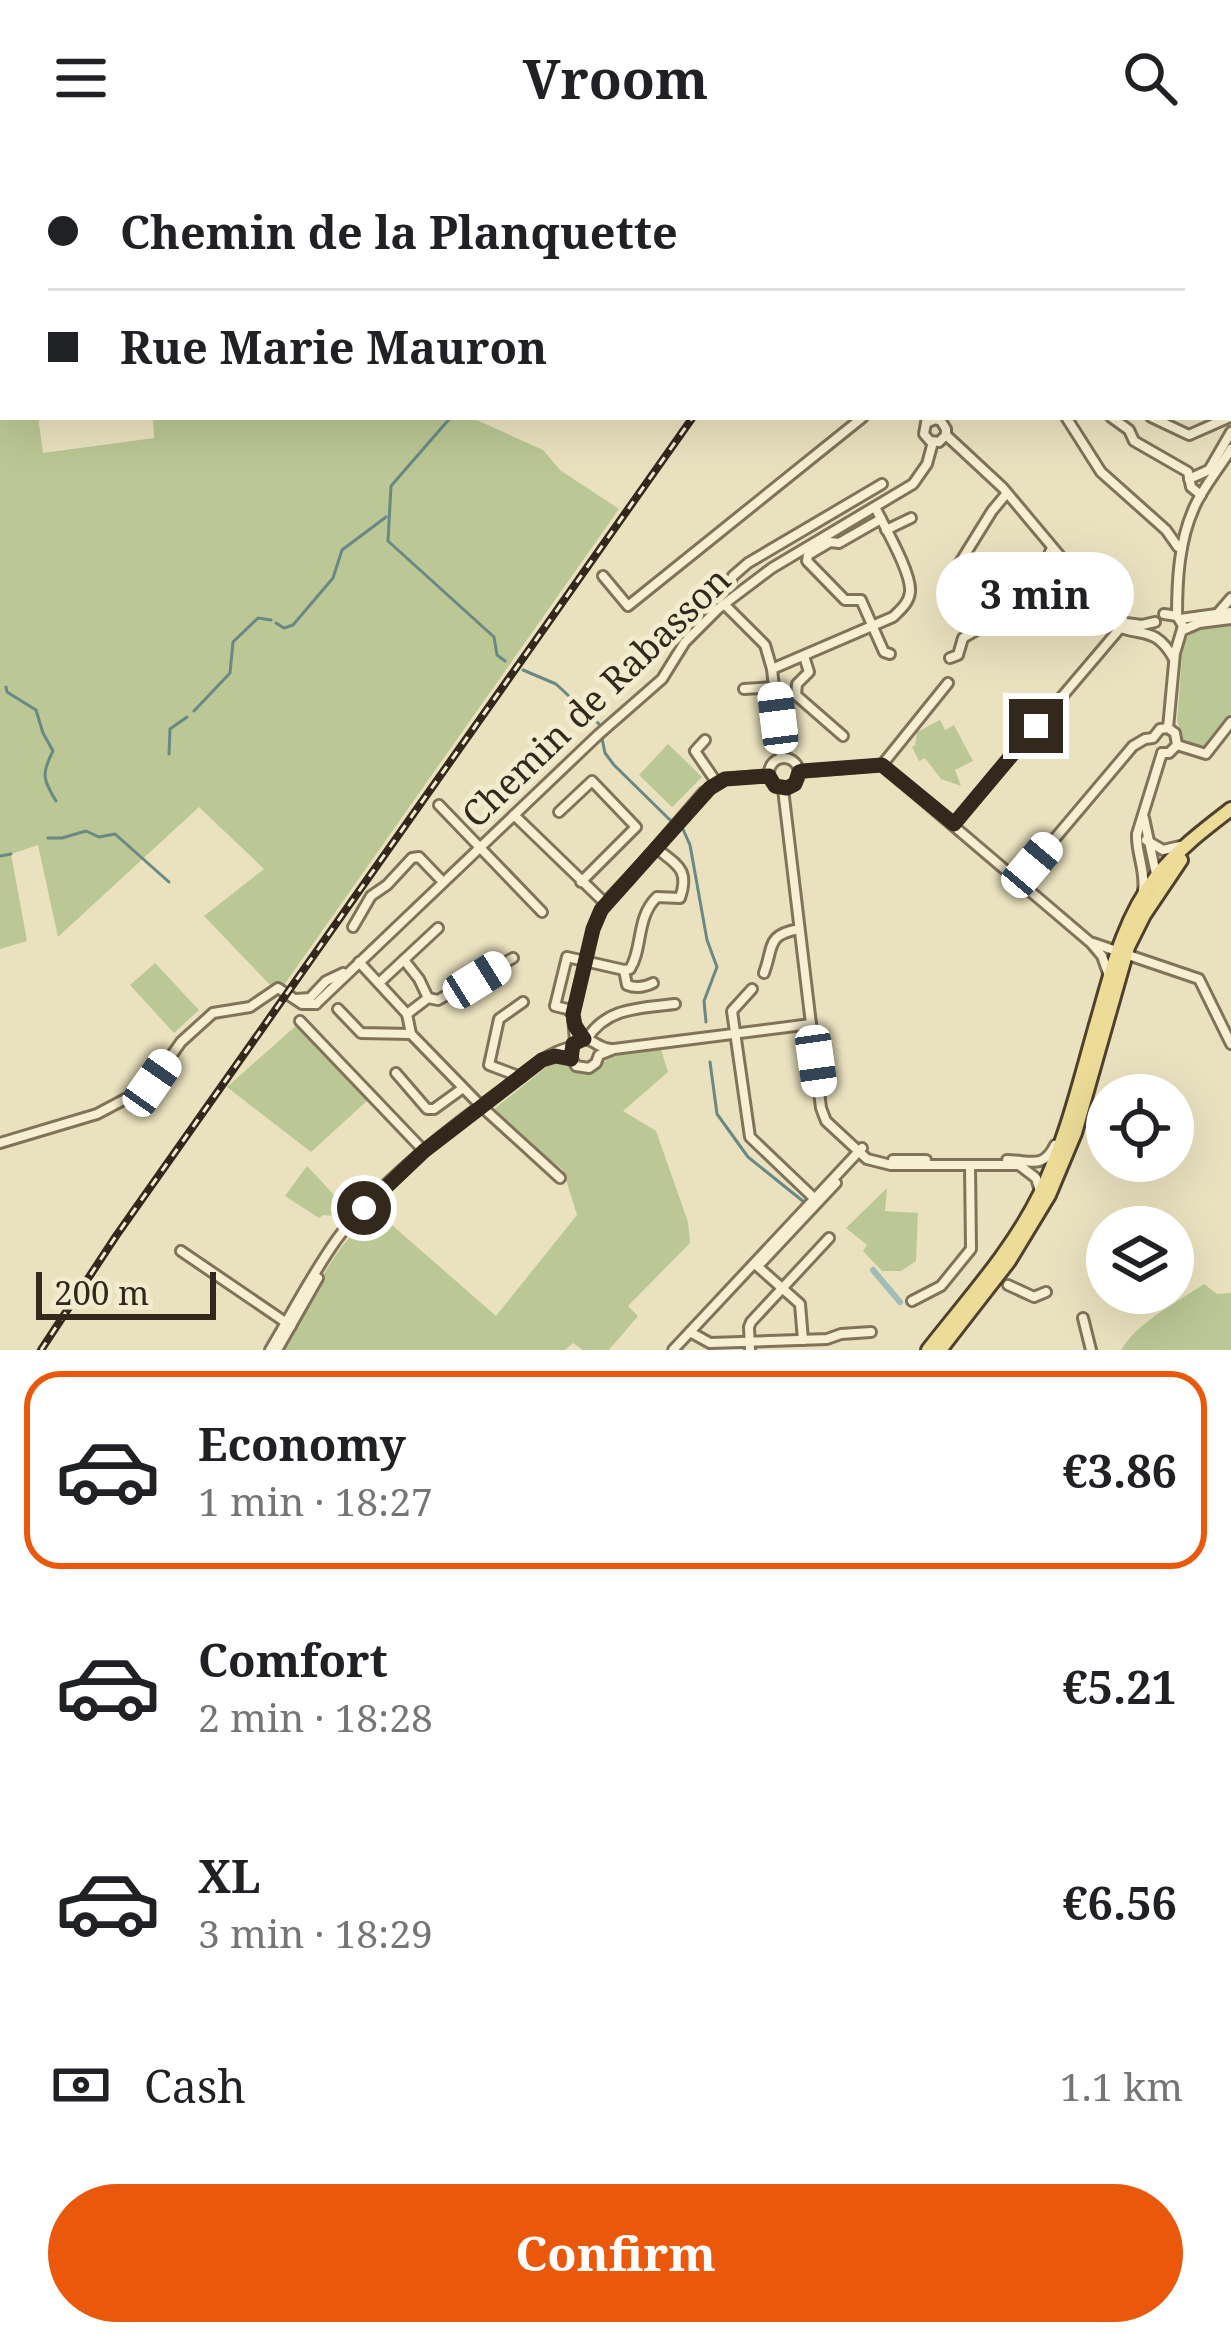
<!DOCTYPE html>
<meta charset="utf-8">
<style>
body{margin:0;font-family:"Noto Serif",serif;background:#f6f6f6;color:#202124;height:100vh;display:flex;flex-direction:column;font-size:45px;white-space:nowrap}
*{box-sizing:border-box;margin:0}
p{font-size:39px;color:#757577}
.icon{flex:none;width:66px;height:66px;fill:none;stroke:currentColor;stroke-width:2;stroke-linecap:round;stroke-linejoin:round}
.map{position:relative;height:1194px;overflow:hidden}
.drawer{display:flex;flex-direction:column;background:#fff;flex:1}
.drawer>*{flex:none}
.hud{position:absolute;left:0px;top:0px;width:1233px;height:264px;box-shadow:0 12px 48px #0002;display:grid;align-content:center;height:264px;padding:0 48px;background:#fff}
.tools{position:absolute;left:1086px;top:918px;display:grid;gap:24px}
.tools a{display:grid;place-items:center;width:108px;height:108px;border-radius:50%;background:#fff;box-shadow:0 12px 48px #0002;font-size:60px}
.scale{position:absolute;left:36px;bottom:30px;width:180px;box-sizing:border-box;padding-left:12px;border:6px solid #32291c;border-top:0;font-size:33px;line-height:42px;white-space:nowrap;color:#32291c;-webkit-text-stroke:9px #f2ecce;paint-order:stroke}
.end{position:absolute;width:54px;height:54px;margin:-27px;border:15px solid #32291c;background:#fff;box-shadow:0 0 0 6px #fff}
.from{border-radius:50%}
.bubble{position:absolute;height:84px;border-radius:42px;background:#fff;box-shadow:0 12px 48px #0002;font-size:39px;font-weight:700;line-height:84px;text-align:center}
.car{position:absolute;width:36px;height:72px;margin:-36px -18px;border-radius:15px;box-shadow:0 0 9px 3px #0007;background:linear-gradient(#fff 24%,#345 0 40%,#fff 0 76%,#345 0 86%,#fff 0)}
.hud b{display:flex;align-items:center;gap:42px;height:114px;font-size:45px}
.hud b+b{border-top:3px solid #e0e0e0}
.hud i{width:30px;height:30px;background:#202124}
ul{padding:21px 0 0;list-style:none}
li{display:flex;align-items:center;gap:36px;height:198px;margin:0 24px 18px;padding:0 24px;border:6px solid transparent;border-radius:36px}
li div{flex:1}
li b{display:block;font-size:45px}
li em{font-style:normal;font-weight:700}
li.on{border-color:#ea580c}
li>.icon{width:108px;height:108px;stroke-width:1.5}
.pay{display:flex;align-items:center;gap:30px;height:132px;padding:0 48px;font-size:45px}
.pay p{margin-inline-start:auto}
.primary-button{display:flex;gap:24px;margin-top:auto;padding:24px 48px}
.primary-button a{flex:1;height:138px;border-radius:72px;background:#ea580c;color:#fff;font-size:48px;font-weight:700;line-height:138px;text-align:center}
header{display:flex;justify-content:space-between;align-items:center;height:156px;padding:0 48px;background:#fff;font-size:54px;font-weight:700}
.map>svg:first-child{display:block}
</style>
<header><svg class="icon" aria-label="menu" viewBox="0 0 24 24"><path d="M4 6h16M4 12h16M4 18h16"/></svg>Vroom<svg class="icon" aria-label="search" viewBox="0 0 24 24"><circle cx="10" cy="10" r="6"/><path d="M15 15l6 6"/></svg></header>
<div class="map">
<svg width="1231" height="1194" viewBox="0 0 1231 1194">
<rect width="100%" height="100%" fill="#eae2bf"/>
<g fill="#bbc794">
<polygon points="318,0 868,0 866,3 324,3"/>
<polygon points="0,153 3,153 3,261 38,261 43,297 154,282 153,261 470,261 543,294 560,314 619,353 284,829 272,831 204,760 264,713 199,651 58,781 38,689 11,698 27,785 0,793"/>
<path d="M1231 466V557L1206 592 1183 584 1177 564 1183 489C1190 470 1213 469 1231 466Z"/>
<polygon points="940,564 945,574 954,569 973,605 955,614 961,630 941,623 925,602 919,605 912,591 915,589 917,576"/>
<polygon points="668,588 702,621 672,651 639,619"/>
<polygon points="155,807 199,854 174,877 130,829"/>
<polygon points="298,868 368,944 311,996 227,931"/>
<path d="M660 890 668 916 623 955 656 975 688 1066 690 1087 628 1150 638 1160 609 1194H583L573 1187 565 1194H283C309 1148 332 1087 377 1056L496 1160 577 1059 563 1014 495 959 493 954 555 904 592 917C615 892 628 895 660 890Z"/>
<polygon points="307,1010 351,1057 341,1068 335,1060 323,1059 319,1062 285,1040"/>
<polygon points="887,1032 885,1055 918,1057 916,1105 901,1115 882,1115 863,1095 867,1089 846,1072"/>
<path d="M1204 1128 1217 1138 1231 1137V1194H1121C1140 1164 1175 1148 1204 1128Z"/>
</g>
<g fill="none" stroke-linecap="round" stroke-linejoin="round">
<g stroke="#6a8985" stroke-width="3">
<polyline points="623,3 624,0"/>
<polyline points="451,261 391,330 388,385 494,481 497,499 505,505"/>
<polyline points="276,467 284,472 293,469 333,422 342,394 386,361"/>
<polyline points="523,514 556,528 599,568 605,597 614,609 669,663 682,671 690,689 707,784 717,811 704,845 706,866"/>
<path d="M6 531 7 536 36 554 43 577 53 595C41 618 43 624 56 645"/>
<polyline points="194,555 230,517 233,486 258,462 271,464"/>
<polyline points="169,598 170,573 187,561"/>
<polyline points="48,682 62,682 86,675 99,681 115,678 169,726"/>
<polyline points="0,700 11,698"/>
<polyline points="710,906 717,958 748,1001 804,1046"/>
</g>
<polyline stroke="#a2bcb7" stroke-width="6" points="873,1114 900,1146"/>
<g stroke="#817359" stroke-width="14">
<g id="minor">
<polyline points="310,0 317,3"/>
<polyline points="1014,0 1016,3"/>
<polyline points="1199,0 1200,3"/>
<polyline points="1068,3 1069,0"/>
<polyline points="1079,3 1085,0"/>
<polyline points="1139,3 1145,0"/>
<polyline points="1230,26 1231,26"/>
<polyline points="1230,64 1231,65"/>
<polyline points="0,149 3,149"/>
<polyline points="1066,261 1101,316 1166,374 1178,391 1182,392"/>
<polyline points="1111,261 1129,274 1134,285 1188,316 1191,331 1201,339"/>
<polyline points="1151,261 1189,279 1230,261"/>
<polyline points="926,267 924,278 930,285 939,286 946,279"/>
<polyline points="926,267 935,263 941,265 946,273 946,279"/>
<polyline points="946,279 1003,332 1101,449 1126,467 1142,469 1155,466"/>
<polyline points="1189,323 1209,314 1231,276"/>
<polyline points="881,363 839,387 830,386 808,399 807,405 845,444 861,444 884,496 890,498"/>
<polyline points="886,374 911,362"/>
<path d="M1068 419C1080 435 1092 453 1108 465 1137 485 1153 465 1174 503"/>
<polyline points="603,420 628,450 863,261"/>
<polyline points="951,421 992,355 1007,337"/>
<polyline points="726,450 765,489 772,513 782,602"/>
<polyline points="1218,457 1231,442"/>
<polyline points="1164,458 1177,460 1183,470 1175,497 1168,572"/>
<path d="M1177 460C1177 424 1179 385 1194 352 1203 331 1219 313 1231 293"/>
<polyline points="1180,463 1231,456"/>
<polyline points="686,465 728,430 733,420 748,407 882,328"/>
<polyline points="1183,474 1199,467 1231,463"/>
<polyline points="804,500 809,516 797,528 796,539 843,580"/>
<polyline points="950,502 958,499 963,482 987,468 996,443 1007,433 1032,425 1042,414 1051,394"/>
<path d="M772 513 893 461C900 454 909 447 910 436 912 417 884 370 875 351"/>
<polyline points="744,533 774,531"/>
<polyline points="705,584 695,595 717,627"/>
<polyline points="1177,589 1206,598 1231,566"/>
<polyline points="1162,597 1169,597 1177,589 1175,577 1168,572"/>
<circle cx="784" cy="617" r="15"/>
<polyline points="882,609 948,527"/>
<polyline points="799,616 882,609 1091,787 1102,800 1109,820"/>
<polyline points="769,619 725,623 703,637 643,707 605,747 593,773 573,858 575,886 570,899 576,910 589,912 596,907 599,899 614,893 811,868"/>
<polyline points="783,633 821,952 826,965 867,1003 891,1009 1019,1009 1036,1022 1040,1035"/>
<polyline points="439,649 542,756"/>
<polyline points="559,656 592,625 636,671 581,726"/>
<polyline points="514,659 605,747"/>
<polyline points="1144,662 1156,718"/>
<polyline points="954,668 1122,470 1130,470"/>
<polyline points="1146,684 1163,694 1180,690"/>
<polyline points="1019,725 1133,590 1145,583 1153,582 1160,573 1168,572"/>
<path d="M1143 734C1146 715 1136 697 1137 678L1162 597"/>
<polyline points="353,771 371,740 387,729 412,702 419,701 443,726"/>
<polyline points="1093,787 1199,823 1231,888"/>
<polyline points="404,804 419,823 428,842"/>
<polyline points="359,806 407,858 411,878 481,950 560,1022"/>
<path d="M624 814 630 813C643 792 636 761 657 741L680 742C690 713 677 709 656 692"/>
<path d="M624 814 627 829C637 833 645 831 653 827"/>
<path d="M764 817C774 790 766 779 799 773"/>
<polyline points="379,827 438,772"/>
<polyline points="752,833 732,855 750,981 817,1045"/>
<polyline points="296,843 310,842 326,825 343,817"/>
<polyline points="316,848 598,579 662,523 685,486 719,452 772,412 913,328 927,308 933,286"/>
<polyline points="338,853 361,877 411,878"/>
<polyline points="407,858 428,842 438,844 513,802"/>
<polyline points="573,858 567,853 555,850 567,801 624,814"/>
<polyline points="300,865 424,995"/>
<path d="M573 865 584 883C596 884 595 891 611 893"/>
<path d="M587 883C606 851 642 852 675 848"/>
<polyline points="396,917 427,953 434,953 463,932"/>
<polyline points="521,921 489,909 499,863 523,846"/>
<polyline points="0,987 97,958 131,940 152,927 181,886 213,857 250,851 278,832 302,848 316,848"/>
<polyline points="893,1004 926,1004"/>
<path d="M1007 1004C1030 1004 1043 1014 1055 989"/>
<polyline points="181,1095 291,1170"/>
<polyline points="760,1108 836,1027"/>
<polyline points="756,1109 800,1148 803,1184"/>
<polyline points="1008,1129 1034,1141 1046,1136"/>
<polyline points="912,1145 941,1130 971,1093 970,1009"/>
<polyline points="1083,1162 1091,1194"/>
<polyline points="690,1176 710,1187 827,1183 841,1178 871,1176"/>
<path d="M270 1194C292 1157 312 1118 337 1083 378 1028 446 975 501 935 524 918 544 897 571 891"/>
<polyline points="277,1194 318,1122"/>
<polyline points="673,1194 862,992"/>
<polyline points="750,1194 749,1171 751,1166 829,1082"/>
</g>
</g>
<g stroke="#4f412d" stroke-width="18">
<g id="major">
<path d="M928 1194C967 1144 1012 1095 1040 1038 1068 980 1082 916 1100 855 1113 808 1126 759 1156 721 1177 694 1205 673 1231 653"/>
<polyline points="940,1194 1009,1105 1049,1039 1075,977 1128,791 1144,759 1181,704"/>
</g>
</g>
<use href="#minor" stroke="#f6efd1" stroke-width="8"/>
<use href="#major" stroke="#ecdc98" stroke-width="12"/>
<g stroke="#32291c" stroke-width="8">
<g id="rail">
<polyline points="871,3 873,0"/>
<polyline points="41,1194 116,1080 693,261"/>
</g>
</g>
<use href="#rail" stroke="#f2ecce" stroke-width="3" stroke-dasharray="9" stroke-linecap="butt"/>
</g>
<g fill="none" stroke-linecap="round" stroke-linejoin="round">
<polyline stroke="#32291c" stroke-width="15" points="364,1052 424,995 542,904 555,900 571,903 573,888 584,883 575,870 573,858 593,773 601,754 710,632 725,623 769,620 775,630 787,632 795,628 799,616 802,615 882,609 954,668 1036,570"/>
</g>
<g text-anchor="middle" stroke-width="10" stroke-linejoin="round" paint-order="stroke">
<g font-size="36" fill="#32291c" stroke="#f2ecce">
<text transform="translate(596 541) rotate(-44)" y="13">Chemin de Rabasson</text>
</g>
</g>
</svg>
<div class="tools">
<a><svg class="icon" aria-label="locate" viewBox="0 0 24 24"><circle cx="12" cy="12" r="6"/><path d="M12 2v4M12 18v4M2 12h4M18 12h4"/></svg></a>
<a><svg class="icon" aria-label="layers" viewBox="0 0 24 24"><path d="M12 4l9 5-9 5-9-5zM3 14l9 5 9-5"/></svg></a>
</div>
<div class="scale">200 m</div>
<i class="end from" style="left:364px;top:1052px"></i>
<i class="end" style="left:1036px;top:570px"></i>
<div class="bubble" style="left:936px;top:396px;width:198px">3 min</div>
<i class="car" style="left:778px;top:562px;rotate:353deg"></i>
<i class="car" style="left:1032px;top:709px;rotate:40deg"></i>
<i class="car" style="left:477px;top:824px;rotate:58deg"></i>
<i class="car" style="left:816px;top:905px;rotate:172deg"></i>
<i class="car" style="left:152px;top:927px;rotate:35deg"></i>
<div class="hud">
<b><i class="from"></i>Chemin de la Planquette</b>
<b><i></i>Rue Marie Mauron</b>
</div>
</div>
<section class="drawer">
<ul>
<li class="on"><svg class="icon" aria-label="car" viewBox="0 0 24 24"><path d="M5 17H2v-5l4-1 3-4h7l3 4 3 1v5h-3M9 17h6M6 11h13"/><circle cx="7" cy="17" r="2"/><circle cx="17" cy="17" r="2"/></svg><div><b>Economy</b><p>1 min · 18:27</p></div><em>€3.86</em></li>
<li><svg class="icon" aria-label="car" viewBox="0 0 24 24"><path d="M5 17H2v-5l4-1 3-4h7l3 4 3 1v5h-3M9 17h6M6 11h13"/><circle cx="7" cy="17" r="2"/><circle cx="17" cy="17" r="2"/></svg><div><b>Comfort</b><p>2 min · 18:28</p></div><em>€5.21</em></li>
<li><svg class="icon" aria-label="car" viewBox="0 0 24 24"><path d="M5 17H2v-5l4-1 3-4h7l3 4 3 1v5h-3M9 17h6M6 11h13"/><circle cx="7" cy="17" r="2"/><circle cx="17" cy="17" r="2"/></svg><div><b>XL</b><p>3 min · 18:29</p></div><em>€6.56</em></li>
</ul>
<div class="pay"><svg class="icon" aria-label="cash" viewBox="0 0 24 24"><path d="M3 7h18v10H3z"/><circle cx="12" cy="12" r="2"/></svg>Cash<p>1.1 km</p></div>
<div class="primary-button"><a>Confirm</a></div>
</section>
